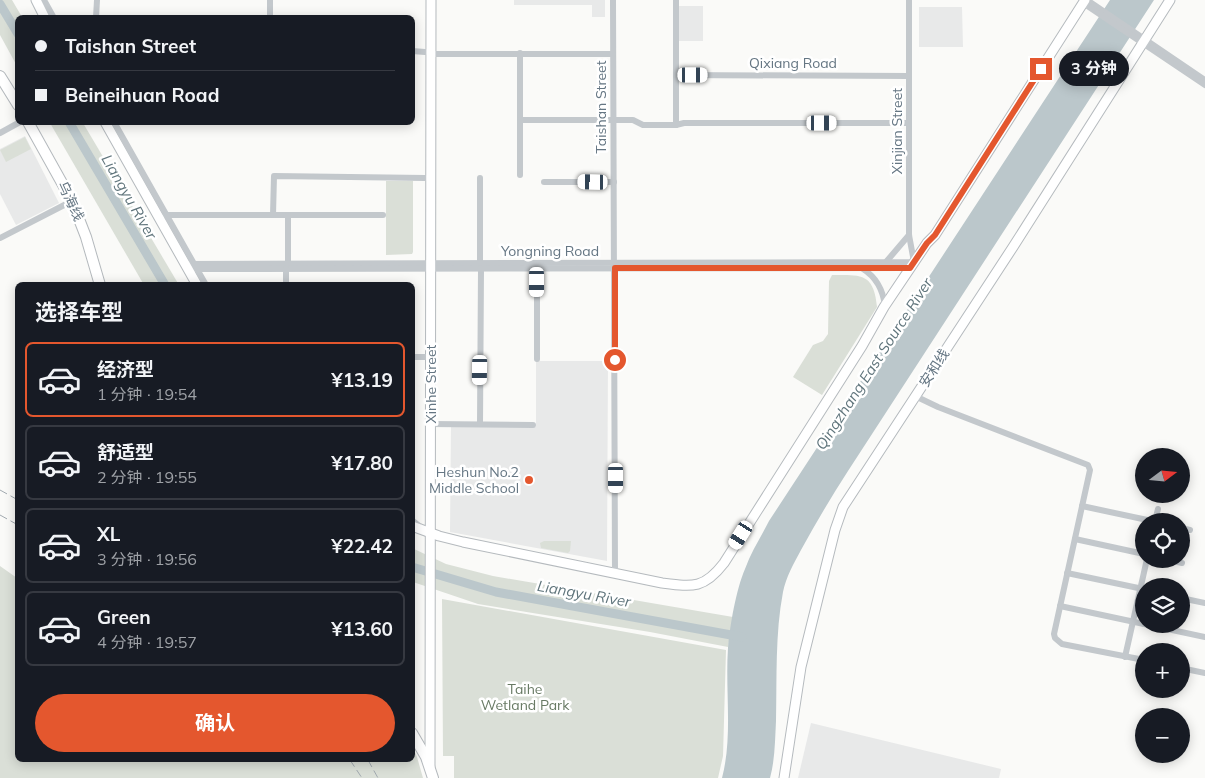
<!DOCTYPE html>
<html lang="zh">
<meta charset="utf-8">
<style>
body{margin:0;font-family:Mulish,"Noto Sans SC",sans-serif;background:#242831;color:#f1f3f6;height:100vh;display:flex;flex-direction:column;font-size:19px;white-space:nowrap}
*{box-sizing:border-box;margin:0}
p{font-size:16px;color:#9ea1a6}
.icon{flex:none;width:28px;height:28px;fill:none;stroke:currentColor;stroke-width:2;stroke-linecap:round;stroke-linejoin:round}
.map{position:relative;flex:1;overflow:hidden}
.panel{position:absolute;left:15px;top:282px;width:400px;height:480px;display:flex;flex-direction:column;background:#171b24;border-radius:8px;box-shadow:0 2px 12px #0003}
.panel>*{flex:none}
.hud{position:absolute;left:15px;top:15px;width:400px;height:110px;border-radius:8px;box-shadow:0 2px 12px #0003;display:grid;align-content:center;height:110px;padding:0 20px;background:#171b24}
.needle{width:32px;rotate:74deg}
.tools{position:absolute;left:1135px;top:448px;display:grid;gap:10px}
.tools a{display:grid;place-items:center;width:55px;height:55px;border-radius:50%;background:#171b24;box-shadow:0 2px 12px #0003;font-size:25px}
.end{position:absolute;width:22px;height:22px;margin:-11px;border:6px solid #e4572e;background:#fff;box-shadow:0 0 0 2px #fff}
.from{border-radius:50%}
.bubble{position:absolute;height:35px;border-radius:18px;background:#171b24;box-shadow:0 2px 12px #0003;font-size:16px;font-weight:700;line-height:35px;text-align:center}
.car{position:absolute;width:15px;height:30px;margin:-15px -8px;border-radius:6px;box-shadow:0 0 4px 1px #0007;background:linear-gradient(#fff 24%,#345 0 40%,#fff 0 76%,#345 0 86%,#fff 0)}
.hud b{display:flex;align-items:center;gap:18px;height:48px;font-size:19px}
.hud b+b{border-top:1px solid #363941}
.hud i{width:12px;height:12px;background:#f1f3f6}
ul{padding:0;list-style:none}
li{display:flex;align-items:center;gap:15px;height:75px;margin:0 10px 8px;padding:0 10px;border:2px solid #363941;border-radius:8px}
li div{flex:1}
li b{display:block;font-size:19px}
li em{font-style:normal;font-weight:700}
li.on{border-color:#e4572e}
li>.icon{width:45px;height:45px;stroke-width:1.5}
h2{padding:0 20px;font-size:22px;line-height:60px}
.cta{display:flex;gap:10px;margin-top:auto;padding:10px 20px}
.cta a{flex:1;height:58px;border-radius:30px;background:#e4572e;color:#fff;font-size:20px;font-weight:700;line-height:58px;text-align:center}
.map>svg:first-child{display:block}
</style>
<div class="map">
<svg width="1205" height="778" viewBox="0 0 1205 778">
<rect width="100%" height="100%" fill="#fafaf8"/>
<g fill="#e8e9e9">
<polygon points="514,0 605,0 605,17 592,17 592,5 514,5"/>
<rect x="679" y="6" width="24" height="35"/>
<polygon points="919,7 962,7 963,47 919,47"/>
<polygon points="25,136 59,203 16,225 0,194 0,149"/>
<polygon points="536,361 608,361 607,561 450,532 451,427 536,427"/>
<polygon points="811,723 1001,769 999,778 798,778"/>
</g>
<g fill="#dadfd7">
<polygon points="0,0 12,0 22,17 18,18 17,66 0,35"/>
<polygon points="50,123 83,123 179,285 144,285"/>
<polygon points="25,137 31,149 6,162 0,150"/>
<polygon points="386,181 413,181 413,252 412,254 386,255"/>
<path d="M832 275C860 275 874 272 877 307L822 395 793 377 813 345 823 341 828 334 829 281Z"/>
<polygon points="544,541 571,541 570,551 568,553 541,548 540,543"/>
<polygon points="412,548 446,564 493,576 733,617 728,647 650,632 478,604 413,582"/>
<polygon points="0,566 17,578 18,760 412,760 413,748 417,757 423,778 0,778"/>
<polygon points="442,599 726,650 723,756 718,778 454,778 454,756 443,756"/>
</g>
<path fill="#bbc7cb" d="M1110 0H1154L848 471C831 497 816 523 801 550 794 563 786 577 783 592 775 634 777 678 776 721 775 740 775 760 770 778H722C733 736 725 691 728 648 730 625 736 590 745 569 751 552 761 537 769 521Z"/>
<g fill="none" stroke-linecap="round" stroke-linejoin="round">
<g stroke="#bbc7cb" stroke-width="9">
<polyline points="0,4 18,34"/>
<polyline points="69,122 165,285"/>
<polyline points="412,567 496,592 742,637"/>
</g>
<g stroke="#b5babe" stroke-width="11">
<g id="major">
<polyline points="36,0 45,18"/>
<polyline points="105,122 197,285"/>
<path d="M412 526 439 536 463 542 662 583C693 587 704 589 724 563L862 346 884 307 927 243 935 235 1085 0"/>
<polyline points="430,766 431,0"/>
<polyline points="784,778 801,667 835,530 843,507 1013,247 1170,0"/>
</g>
</g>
<g stroke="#b4b9bd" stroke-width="12">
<g id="highway">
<polyline points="0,76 18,105"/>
<polyline points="28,122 72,201 86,237 100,285"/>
<polyline points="412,733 426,757 433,778"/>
</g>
</g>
<g stroke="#c3c8cc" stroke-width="6">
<polyline points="44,0 54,18"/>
<polyline points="270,0 270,18"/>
<polyline points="613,0 615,574"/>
<polyline points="676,0 676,125"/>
<polyline points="1087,0 1205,80"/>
<polyline points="1083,3 1205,85"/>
<polyline points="96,18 97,0"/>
<polyline points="412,51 425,52"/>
<polyline points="520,53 520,175"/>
<polyline points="431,54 613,54"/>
<polyline points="676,75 909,76"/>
<polyline points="520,120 633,120 643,125 676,125 684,123 909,123"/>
<polyline points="114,122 206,285"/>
<polyline points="0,133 20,122"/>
<polyline points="544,182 614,182"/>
<polyline points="166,215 383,215"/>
<polyline points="273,215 274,176 425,178"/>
<polyline points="288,215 288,264"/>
<polyline points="0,238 72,201"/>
<polyline points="886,262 909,235"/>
<polyline points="480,263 480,178"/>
<polyline points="186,264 914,262 909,235 909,0"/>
<polyline points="189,269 910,268"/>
<polyline points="286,269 286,285"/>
<path d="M863 269C876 277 883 290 885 306"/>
<polyline points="412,357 425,357"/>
<polyline points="537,359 537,269"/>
<polyline points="915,396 938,407 1088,465 1090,470 1054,634 1055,638 1062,644 1144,660"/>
<polyline points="431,424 533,425"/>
<polyline points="480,424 481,269"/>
<polyline points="1082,506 1152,521"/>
<polyline points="412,520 423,529"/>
<polyline points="1155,521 1158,509"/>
<polyline points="1181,528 1190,530"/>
<polyline points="1075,539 1144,554"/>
<polyline points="1164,559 1182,563"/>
<polyline points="1067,573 1143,589"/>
<polyline points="1181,598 1205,603"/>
<polyline points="1060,606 1144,624"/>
<polyline points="1144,624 1205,637"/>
<polyline points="1125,657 1147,559"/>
<polyline points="1181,668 1205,673"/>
</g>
<use href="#major" stroke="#fff" stroke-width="9"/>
<use href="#highway" stroke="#fff" stroke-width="10"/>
<g stroke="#a2aab0" stroke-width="1" stroke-dasharray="8 4" stroke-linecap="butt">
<polyline points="0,490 18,500"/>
<polyline points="0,515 18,525"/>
<polyline points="350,760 362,778"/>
<polyline points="368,760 378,778"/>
</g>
</g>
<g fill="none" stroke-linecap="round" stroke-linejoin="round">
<polyline stroke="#e4572e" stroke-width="6" points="615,360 615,268 910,268 927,243 935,235 1041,69"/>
</g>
<circle fill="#e4572e" stroke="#fff" stroke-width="2" cx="529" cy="480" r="5"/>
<g text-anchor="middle" stroke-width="5" stroke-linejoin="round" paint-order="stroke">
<g font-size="14" fill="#657683" stroke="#fff">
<text x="793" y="68">Qixiang Road</text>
<text transform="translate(601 107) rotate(-90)" y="5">Taishan Street</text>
<text transform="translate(897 131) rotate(-90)" y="5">Xinjian Street</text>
<text transform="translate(71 201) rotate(65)" y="5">乌海线</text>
<text x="550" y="256">Yongning Road</text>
<text transform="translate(934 368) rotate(-57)" y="5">安和线</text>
<text transform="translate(431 384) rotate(-90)" y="5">Xinhe Street</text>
</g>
<g font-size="14" fill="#657683" stroke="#fff" text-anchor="end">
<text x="519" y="477">Heshun No.2<tspan x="519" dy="16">Middle School</tspan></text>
</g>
<g font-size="14" fill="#687a64" stroke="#fff">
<text x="525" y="694">Taihe<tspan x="525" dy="16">Wetland Park</tspan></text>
</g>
<g font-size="15" font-style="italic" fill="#60757c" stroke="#fff">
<text transform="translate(129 197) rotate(60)" y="5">Liangyu River</text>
<text transform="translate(874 364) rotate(-57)" y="5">Qingzhang East Source River</text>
<text transform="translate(584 594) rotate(10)" y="5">Liangyu River</text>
</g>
</g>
</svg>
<div class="tools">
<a><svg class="needle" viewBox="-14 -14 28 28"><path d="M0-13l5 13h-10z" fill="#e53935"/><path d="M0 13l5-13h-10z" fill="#9ea1a6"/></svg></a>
<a><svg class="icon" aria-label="locate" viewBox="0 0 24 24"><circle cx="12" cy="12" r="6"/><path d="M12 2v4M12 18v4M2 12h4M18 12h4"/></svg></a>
<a><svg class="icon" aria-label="layers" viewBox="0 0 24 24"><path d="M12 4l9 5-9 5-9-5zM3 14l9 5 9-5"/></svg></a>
<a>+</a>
<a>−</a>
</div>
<i class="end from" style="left:615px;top:360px"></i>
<i class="end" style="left:1041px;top:69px"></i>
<div class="bubble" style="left:1059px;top:51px;width:70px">3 分钟</div>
<i class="car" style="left:693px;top:75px;rotate:90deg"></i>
<i class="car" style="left:822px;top:123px;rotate:90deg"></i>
<i class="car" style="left:593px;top:182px;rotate:271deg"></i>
<i class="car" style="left:537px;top:282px;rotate:180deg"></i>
<i class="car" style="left:480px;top:370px;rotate:181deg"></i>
<i class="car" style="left:616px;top:478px;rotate:180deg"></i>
<i class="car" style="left:741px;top:535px;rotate:212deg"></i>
<div class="hud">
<b><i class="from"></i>Taishan Street</b>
<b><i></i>Beineihuan Road</b>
</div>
<section class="panel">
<h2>选择车型</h2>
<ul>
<li class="on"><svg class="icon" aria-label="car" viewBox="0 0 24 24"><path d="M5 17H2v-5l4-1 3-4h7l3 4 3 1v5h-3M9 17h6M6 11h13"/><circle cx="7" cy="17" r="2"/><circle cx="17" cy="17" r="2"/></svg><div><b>经济型</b><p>1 分钟 · 19:54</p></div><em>¥13.19</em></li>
<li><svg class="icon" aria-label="car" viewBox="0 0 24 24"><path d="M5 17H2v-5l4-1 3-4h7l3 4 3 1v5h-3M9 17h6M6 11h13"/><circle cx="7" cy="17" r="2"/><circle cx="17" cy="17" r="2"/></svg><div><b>舒适型</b><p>2 分钟 · 19:55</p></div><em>¥17.80</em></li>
<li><svg class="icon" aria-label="car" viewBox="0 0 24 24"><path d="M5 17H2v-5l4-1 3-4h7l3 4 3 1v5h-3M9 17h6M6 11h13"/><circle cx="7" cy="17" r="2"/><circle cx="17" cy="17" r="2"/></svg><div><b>XL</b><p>3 分钟 · 19:56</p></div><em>¥22.42</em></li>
<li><svg class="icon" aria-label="car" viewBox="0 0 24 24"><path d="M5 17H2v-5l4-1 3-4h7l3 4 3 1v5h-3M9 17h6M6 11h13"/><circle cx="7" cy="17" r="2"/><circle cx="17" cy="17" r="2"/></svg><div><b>Green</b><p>4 分钟 · 19:57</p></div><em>¥13.60</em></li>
</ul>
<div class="cta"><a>确认</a></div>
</section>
</div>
